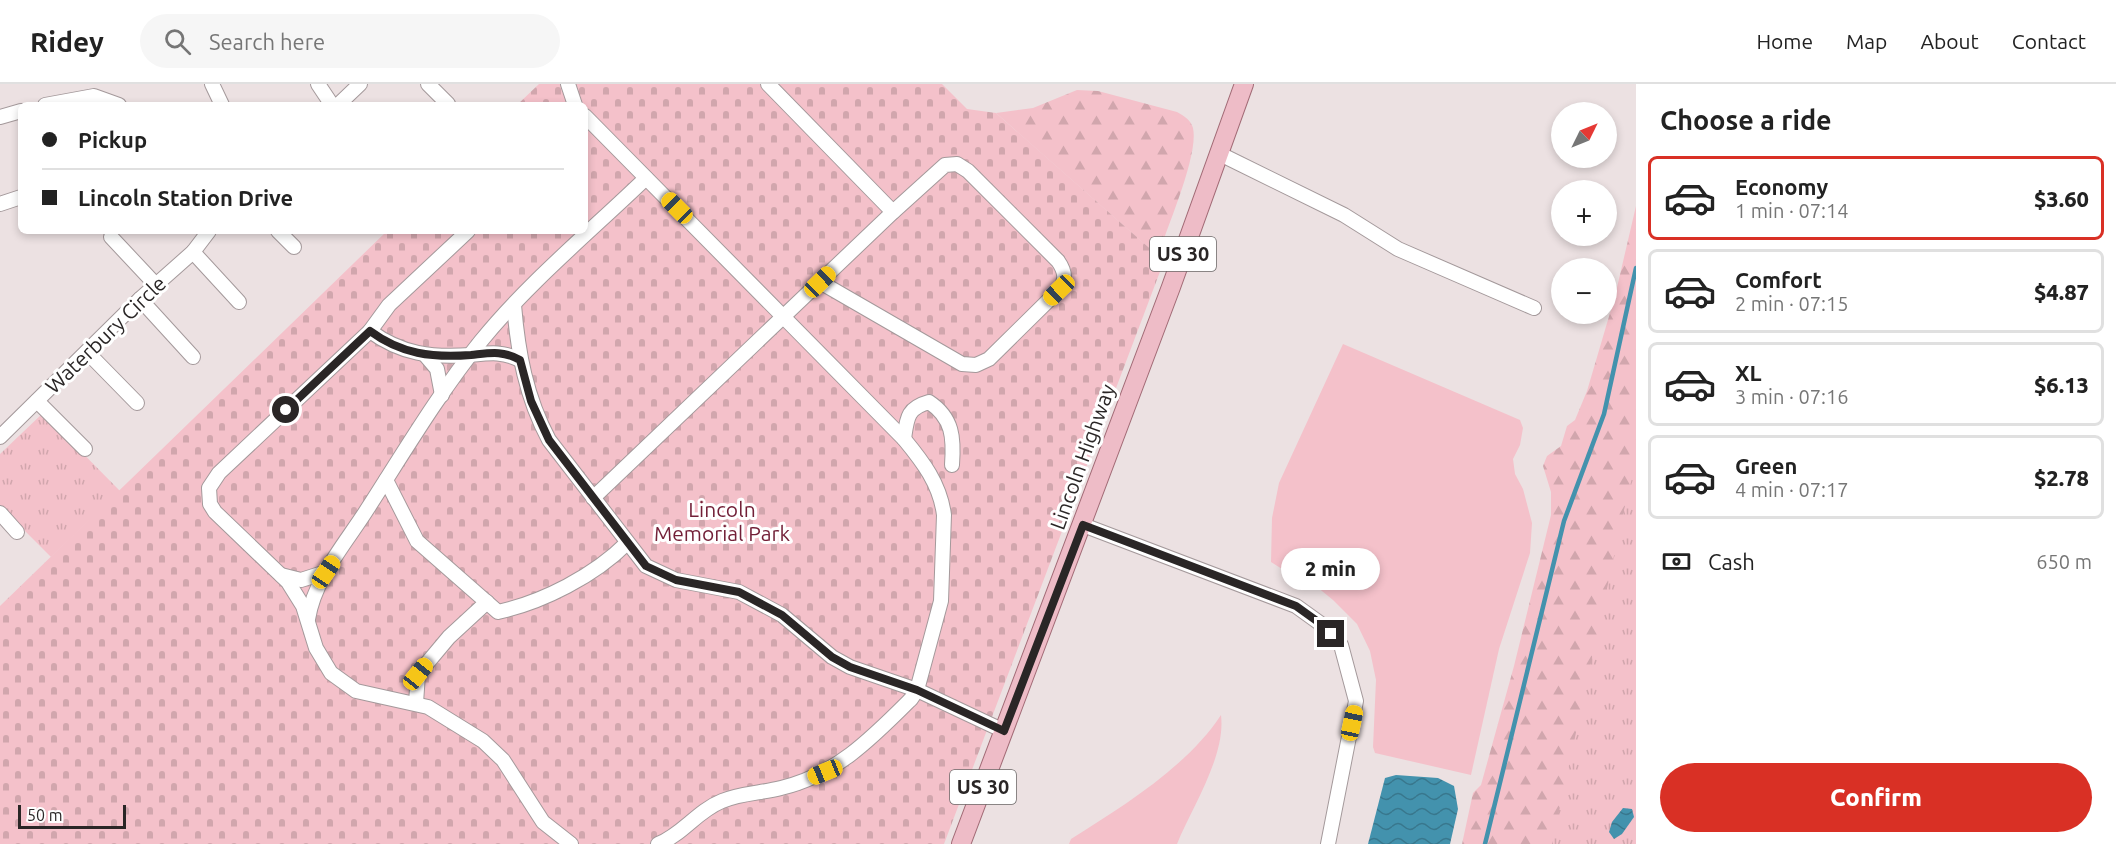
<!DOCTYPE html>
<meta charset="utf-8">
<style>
body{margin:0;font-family:Ubuntu,sans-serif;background:#f6f6f6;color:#222;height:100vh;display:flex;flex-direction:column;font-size:22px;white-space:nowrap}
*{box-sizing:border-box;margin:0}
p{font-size:20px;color:#767676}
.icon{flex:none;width:33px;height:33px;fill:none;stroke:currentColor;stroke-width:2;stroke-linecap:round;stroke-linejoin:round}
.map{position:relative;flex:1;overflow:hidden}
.details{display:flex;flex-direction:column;background:#fff;width:480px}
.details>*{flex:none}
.guide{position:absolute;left:18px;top:18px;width:570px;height:132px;border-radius:9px;box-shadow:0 3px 9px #0003;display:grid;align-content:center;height:132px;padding:0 24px;background:#fff}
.needle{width:39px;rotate:47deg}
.fabs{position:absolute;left:1551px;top:18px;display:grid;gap:12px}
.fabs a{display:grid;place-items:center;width:66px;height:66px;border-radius:50%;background:#fff;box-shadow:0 3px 9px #0003;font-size:30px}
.scale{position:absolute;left:18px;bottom:15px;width:108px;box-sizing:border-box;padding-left:6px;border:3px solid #2a2626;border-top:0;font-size:16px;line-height:21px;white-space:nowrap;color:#2a2626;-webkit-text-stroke:4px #fff;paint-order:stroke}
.end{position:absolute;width:27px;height:27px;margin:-14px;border:8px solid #2a2626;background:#fff;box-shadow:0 0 0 3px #fff}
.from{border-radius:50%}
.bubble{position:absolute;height:42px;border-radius:21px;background:#fff;box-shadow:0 3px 9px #0003;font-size:20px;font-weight:800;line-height:42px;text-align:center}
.car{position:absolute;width:18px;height:36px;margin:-18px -9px;border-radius:8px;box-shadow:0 0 4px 2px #0007;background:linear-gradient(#f5c518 24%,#345 0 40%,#f5c518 0 76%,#345 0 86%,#f5c518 0)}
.guide b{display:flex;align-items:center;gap:21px;height:57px;font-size:22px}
.guide b+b{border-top:2px solid #e0e0e0}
.guide i{width:15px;height:15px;background:#222}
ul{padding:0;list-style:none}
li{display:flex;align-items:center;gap:18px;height:84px;margin:0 12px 9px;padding:0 12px;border:3px solid #e0e0e0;border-radius:9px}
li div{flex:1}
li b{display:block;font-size:22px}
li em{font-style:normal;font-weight:800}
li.active{border-color:#d93025}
li>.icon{width:54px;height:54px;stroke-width:1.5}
h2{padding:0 24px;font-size:27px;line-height:72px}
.pay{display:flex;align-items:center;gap:15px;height:66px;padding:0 24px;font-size:22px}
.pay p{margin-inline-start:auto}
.action{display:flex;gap:12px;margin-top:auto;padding:12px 24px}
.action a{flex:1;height:69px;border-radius:36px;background:#d93025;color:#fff;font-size:24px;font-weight:800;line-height:69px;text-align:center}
header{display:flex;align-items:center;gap:36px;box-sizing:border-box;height:84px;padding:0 30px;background:#fff;border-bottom:2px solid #e0e0e0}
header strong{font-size:28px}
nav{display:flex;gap:33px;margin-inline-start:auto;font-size:21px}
.search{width:420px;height:54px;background:#f6f6f6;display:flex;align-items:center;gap:15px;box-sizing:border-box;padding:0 21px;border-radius:33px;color:#767676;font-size:22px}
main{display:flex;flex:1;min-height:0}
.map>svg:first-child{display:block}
</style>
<header>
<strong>Ridey</strong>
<div class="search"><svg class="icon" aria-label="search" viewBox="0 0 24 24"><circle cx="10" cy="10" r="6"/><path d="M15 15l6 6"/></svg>Search here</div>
<nav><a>Home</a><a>Map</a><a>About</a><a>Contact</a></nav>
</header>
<main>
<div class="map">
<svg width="1636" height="760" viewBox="0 0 1636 760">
<defs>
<pattern id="forest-firs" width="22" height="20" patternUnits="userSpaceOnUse" patternTransform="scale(1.5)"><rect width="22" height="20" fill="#f4c1ca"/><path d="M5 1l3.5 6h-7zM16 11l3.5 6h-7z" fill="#d1a6ad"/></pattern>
<pattern id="cemetery-stones" width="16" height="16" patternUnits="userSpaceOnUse" patternTransform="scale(1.5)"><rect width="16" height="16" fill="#f4c1ca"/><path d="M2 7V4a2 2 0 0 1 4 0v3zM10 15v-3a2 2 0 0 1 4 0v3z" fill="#d1a6ad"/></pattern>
<pattern id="park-tufts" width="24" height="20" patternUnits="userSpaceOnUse" patternTransform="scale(1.5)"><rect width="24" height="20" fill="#f4c1ca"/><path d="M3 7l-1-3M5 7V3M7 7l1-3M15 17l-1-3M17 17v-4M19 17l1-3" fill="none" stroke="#d1a6ad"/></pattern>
<pattern id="water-waves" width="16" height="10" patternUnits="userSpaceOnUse" patternTransform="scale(1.5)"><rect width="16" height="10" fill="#4392ad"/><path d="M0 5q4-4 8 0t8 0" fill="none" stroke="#38778d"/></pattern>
</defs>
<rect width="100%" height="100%" fill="#ece1e2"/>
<g fill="#f4c1ca">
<polygon points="1343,260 1520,336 1523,344 1520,361 1513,375 1515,390 1523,405 1532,439 1530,469 1499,565 1471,691 1375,669 1373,663 1376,596 1370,567 1357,540 1333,516 1306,494 1290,490 1271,478 1272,434 1279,399"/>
<path d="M1221 631C1226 672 1192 723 1177 760H1069L1071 755C1122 723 1188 682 1221 631Z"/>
</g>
<g fill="url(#forest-firs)">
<path d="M1077 6 1098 7 1177 28C1184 32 1191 36 1193 44 1199 71 1167 143 1158 172L996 29 1033 24Z"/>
<polygon points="1636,122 1636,409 1561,760 1462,760 1473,709 1481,701 1514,582 1551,431 1551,408 1543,382 1547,372 1561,362 1567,342 1575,336 1587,307 1615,212"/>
</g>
<polygon fill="url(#cemetery-stones)" points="539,0 942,0 967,25 996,29 1164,177 944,760 0,760 0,522 387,147 585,147 585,21 517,21"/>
<g fill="url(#park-tufts)">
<polygon points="43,329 120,407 51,473 0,422 0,370"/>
<polygon points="1636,378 1636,760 1552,760 1623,430"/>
</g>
<g fill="url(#water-waves)">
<polygon points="1396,691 1438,694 1454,702 1458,725 1450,760 1368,760 1385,694"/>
<polygon points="1623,724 1632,725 1634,733 1622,750 1614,755 1609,748 1612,738"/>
</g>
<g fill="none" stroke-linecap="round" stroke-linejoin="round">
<polyline stroke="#4392ad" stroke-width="4.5" points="1485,760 1564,437 1604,330 1636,184"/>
<g stroke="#a4999b" stroke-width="16">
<g id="minor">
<polyline points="212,0 222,21"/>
<polyline points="318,0 332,21"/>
<polyline points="428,0 448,20"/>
<polyline points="568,0 575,21"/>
<polyline points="768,0 893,128"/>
<polyline points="45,21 94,12 119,21"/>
<polyline points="338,21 360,0"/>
<path d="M585 32 904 355C923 378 940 400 944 431L941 517 917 606 911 615C872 654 836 691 781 704 762 709 741 709 722 717 697 727 682 751 658 760"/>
<polyline points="0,33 21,27"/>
<polyline points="1220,70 1344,131 1398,165 1534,224"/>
<polyline points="0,120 21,113"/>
<polyline points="278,147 294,163"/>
<polyline points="468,147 389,221 370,247 219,389 209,404 210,420 215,428 288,498 303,522 316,564 331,589 356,607 428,623 483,657 503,676 543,738 571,760"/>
<polyline points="111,153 156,201"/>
<polyline points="193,168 239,218"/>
<polyline points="140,215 193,273"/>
<path d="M514 221C518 269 526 313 549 356L646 482 676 496 739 508 782 531 832 573 850 583 917 606 1004 647"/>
<path d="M370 247C401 270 432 274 471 271 490 269 502 267 520 276"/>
<polyline points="87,268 137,319"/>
<polyline points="426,272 437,285 442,311"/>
<polyline points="37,317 85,365"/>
<polyline points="0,353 140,215 193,168 209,147"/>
<path d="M904 355C907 334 907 324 929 318 953 334 954 354 952 381"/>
<path d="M386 396 417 457 498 528C543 518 594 492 627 459"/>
<path d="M593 414 893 128 945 81 957 80 968 87 1058 177C1065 187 1067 196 1059 206L989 275 976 281 962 280 820 198"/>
<polyline points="0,429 17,448"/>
<polyline points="1083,441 1296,522 1321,540 1341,561 1356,617 1328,760"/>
<polyline points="281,491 301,496 326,488"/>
<path d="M308 535C315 493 346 459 368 424 404 368 439 309 481 257 528 199 592 146 646 94"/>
<polyline points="416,619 418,590 449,553 487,518"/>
</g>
</g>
<g stroke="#a26b76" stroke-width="20">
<polyline id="major" points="961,760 1171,203 1244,0"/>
</g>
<use href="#minor" stroke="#fff" stroke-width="14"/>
<use href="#major" stroke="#eebcc7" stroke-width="18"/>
</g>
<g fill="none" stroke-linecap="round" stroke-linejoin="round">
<path stroke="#2a2626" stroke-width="8" d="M286 326 370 247C401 270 432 274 471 271 490 269 502 266 520 276L531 317 549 356 646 482 676 496 739 508 782 531 832 573 850 583 917 606 1004 647 1083 441 1296 522 1321 540 1331 550"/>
</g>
<g text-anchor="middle" stroke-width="6" stroke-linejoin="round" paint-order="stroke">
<g fill="#fff" stroke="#6a6767" stroke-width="1.5">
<rect x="1150" y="153" width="66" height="34" rx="4.5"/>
<rect x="950" y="686" width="66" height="34" rx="4.5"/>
</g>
<g font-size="20" font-weight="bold" fill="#2a2626">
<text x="1183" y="177">US 30</text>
<text x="983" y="710">US 30</text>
</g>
<g font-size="21" fill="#2a2626" stroke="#fff">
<text transform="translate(106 251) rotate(-44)" y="7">Waterbury Circle</text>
<text transform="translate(1083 373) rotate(-70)" y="7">Lincoln Highway</text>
</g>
<g font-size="21" fill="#721f37" stroke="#fff">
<text x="722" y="433">Lincoln<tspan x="722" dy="24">Memorial Park</tspan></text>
</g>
</g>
</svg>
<div class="fabs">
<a><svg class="needle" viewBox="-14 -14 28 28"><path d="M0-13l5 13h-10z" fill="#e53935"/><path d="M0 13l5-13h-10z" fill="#767676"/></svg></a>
<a>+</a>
<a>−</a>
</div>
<div class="scale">50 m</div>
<i class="end from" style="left:286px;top:326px"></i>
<i class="end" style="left:1331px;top:550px"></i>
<div class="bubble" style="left:1281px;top:464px;width:99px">2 min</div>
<i class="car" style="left:677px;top:124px;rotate:315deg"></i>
<i class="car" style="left:820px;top:198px;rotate:46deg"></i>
<i class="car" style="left:1059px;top:206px;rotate:226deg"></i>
<i class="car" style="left:326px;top:488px;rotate:34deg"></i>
<i class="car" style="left:418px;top:590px;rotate:39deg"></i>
<i class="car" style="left:1352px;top:639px;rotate:12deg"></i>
<i class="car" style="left:825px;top:688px;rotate:248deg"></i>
<div class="guide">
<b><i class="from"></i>Pickup</b>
<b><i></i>Lincoln Station Drive</b>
</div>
</div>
<section class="details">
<h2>Choose a ride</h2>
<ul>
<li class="active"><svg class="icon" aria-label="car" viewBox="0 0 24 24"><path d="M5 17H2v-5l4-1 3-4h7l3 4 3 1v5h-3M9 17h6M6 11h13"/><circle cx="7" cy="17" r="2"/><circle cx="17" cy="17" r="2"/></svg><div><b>Economy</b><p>1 min · 07:14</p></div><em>$3.60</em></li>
<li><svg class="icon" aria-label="car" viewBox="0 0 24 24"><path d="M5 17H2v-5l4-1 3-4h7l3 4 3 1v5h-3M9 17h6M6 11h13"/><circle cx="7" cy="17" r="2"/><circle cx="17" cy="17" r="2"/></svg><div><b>Comfort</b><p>2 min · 07:15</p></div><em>$4.87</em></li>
<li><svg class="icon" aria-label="car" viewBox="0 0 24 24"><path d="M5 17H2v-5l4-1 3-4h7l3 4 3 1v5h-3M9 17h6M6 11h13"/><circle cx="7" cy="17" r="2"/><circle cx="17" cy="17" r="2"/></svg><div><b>XL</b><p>3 min · 07:16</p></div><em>$6.13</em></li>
<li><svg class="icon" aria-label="car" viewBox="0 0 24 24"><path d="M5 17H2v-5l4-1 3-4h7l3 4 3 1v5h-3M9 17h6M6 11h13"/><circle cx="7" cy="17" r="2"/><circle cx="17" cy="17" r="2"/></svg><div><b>Green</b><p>4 min · 07:17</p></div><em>$2.78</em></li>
</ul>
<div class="pay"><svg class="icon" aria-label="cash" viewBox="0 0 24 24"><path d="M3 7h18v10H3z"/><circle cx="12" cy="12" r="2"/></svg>Cash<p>650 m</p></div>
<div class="action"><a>Confirm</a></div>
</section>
</main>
